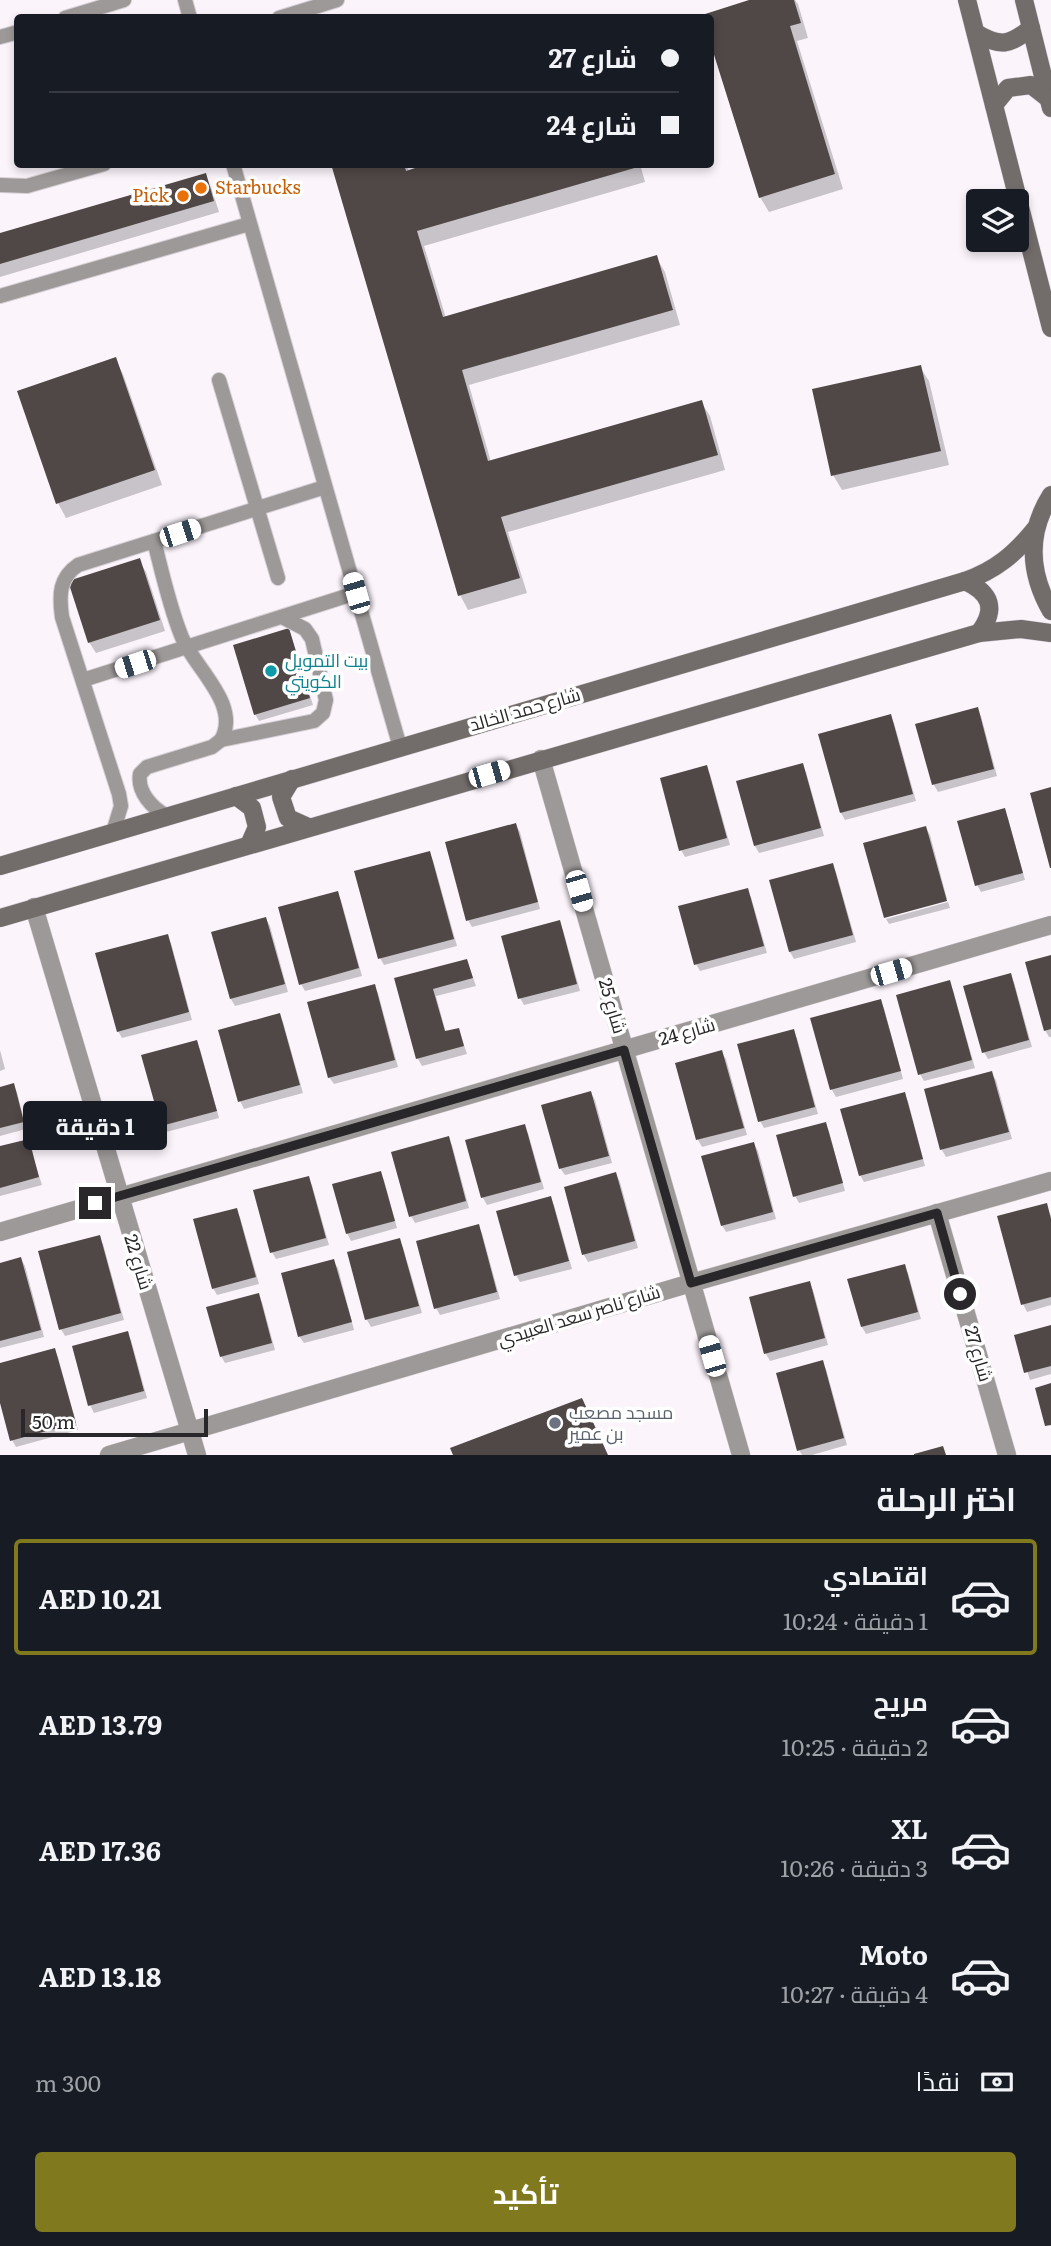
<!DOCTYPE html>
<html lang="ar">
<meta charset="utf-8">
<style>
body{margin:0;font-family:Literata,Cairo,serif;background:#242831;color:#f1f3f6;direction:rtl;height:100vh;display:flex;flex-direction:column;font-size:26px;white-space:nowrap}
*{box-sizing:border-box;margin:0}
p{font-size:23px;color:#9ea1a6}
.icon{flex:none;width:38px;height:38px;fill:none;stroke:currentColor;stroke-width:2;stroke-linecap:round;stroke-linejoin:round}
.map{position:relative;height:1455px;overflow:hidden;direction:ltr}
.details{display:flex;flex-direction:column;background:#171b24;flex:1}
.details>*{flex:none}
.top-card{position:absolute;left:14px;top:14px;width:700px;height:154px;border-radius:7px;box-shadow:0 4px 10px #0003;direction:rtl;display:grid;align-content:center;height:154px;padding:0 35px;background:#171b24}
.fabs{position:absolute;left:966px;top:189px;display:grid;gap:14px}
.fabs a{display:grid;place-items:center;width:63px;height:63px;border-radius:7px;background:#171b24;box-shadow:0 4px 10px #0003;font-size:35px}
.scale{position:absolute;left:21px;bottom:18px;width:187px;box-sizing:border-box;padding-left:7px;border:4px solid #292729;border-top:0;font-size:19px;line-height:24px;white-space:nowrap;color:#292729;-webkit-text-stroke:5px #fff;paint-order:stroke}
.end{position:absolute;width:32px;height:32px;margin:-16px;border:9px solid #292729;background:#fff;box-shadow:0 0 0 4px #fff}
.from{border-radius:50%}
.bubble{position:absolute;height:49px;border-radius:7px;background:#171b24;box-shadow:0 4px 10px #0003;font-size:23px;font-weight:700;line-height:49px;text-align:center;direction:rtl}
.car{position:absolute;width:21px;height:42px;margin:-21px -10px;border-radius:9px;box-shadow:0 0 5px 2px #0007;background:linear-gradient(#fff 24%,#345 0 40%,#fff 0 76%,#345 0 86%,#fff 0)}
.top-card b{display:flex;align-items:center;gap:24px;height:66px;font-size:26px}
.top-card b+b{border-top:2px solid #363941}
.top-card i{width:18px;height:18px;background:#f1f3f6}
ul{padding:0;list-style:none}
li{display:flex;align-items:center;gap:21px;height:116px;margin:0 14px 10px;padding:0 21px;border:4px solid transparent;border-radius:7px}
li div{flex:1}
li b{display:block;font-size:26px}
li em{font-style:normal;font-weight:700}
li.on{border-color:#81791e}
li>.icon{width:63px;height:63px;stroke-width:1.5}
h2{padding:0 35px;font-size:32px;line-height:84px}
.pay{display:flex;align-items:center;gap:18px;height:77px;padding:0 35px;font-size:26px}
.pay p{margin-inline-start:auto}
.action{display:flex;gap:14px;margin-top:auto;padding:14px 35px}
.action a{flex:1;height:80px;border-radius:7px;background:#81791e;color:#fff;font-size:28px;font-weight:700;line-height:80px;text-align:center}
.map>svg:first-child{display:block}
</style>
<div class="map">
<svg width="1051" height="1455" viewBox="0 0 1051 1455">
<rect width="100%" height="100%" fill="#fbf4fb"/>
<g fill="#0003">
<polygon points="755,0 795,0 798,4 808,38 797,41 843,189 769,212 760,197"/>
<polygon points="333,164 407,164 409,172 433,164 640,164 645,182 424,246 446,318 656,257 665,272 680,325 469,385 491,462 701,402 710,416 725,470 508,532 527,593 468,610 460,595"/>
<polygon points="205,175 211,187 219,212 0,277 0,235"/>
<polygon points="115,359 123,374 162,485 66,518 58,503"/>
<polygon points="920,367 929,381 949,465 842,490 833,475"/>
<polygon points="139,561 146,572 165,631 96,653 89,642"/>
<polygon points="289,630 313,705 259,721 255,714"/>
<polygon points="977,709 981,716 997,776 938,792 934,785 917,725"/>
<polygon points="890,716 894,723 916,801 845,820 841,813"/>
<polygon points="802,765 806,772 824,836 759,853 755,846 738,782"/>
<polygon points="706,767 710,774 730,845 685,857 681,850"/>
<polygon points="1004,810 1008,818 1025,880 981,892 977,885"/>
<polygon points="516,825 520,832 540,909 472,927 468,920"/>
<polygon points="926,828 930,835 947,899 885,916"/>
<polygon points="429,853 433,860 457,946 384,965 380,958"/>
<polygon points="832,865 836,872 856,942 794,959 790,952 771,881"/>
<polygon points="747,890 751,897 767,953 700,971 696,964"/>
<polygon points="337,893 341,900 362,976 305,991 301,984"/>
<polygon points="948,902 950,908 889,924 886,919"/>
<polygon points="266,919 270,926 288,992 235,1006 231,999"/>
<polygon points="559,922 563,930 580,991 524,1005 520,998"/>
<polygon points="167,936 171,943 192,1020 122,1038 118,1031"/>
<polygon points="1051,957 1051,1037 1049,1037 1045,1030"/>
<polygon points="467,961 476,986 436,996 446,1033 459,1030 467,1054 422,1066 418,1059 396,979"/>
<polygon points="1010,975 1014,982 1032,1047 988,1059 984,1052"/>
<polygon points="949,983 953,990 975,1068 924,1081 920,1074"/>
<polygon points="374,986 378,993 398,1067 334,1084 329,1077"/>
<polygon points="880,1001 884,1008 903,1079 836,1097 832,1090 812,1020"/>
<polygon points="279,1015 283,1022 303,1093 244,1109 240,1101"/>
<polygon points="793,1031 797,1038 818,1114 764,1128 760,1121"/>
<polygon points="196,1042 200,1049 219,1118 166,1132 162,1125"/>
<polygon points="0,1050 5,1069 0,1071"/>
<polygon points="721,1052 726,1059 747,1135 702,1147 698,1140 677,1064"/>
<polygon points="991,1073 996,1080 1012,1139 946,1157 942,1150 926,1091"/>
<polygon points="13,1085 17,1092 26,1129 0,1136 0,1089"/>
<polygon points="591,1093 595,1100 612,1163 565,1175 560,1168"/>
<polygon points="904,1094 908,1101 925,1166 864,1182 860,1175"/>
<polygon points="825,1124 829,1131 845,1191 799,1203 795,1196"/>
<polygon points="524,1126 528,1133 544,1189 487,1205 483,1198 467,1141"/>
<polygon points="448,1138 452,1145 469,1208 415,1223 411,1216"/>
<polygon points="28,1141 42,1185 0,1196 0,1148"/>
<polygon points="754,1144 758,1151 776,1219 726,1232 722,1225"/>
<polygon points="380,1173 384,1180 397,1228 351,1241 347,1233"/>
<polygon points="616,1174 620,1182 638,1248 588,1262 584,1255 566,1188"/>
<polygon points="308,1178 312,1185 329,1245 276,1259 272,1252"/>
<polygon points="550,1198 554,1205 572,1269 520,1282 516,1275"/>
<polygon points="1046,1205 1051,1216 1051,1305 1027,1312 1023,1304"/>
<polygon points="236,1210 240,1217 259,1284 217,1295 213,1288"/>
<polygon points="478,1226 482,1233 500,1299 440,1315 436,1308"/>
<polygon points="99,1237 103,1244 124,1320 65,1336 61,1329"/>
<polygon points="399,1240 403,1247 422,1313 371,1327 367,1320 349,1253"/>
<polygon points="21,1259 25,1266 44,1337 0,1348 0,1265"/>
<polygon points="333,1261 338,1268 354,1330 304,1343 299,1336"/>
<polygon points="904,1266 908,1273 921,1319 866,1334 862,1327"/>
<polygon points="809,1283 813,1290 828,1345 770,1361 766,1354 751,1298"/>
<polygon points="258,1295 262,1302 275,1350 225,1363 221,1356"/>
<polygon points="1051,1327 1051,1374 1030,1380 1016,1336"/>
<polygon points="127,1333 131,1340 147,1398 94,1413 90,1405"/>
<polygon points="54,1350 58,1357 78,1430 16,1447 12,1440 0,1396 0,1365"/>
<polygon points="822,1362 826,1369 847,1445 812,1455 802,1455 799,1450"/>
</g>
<g fill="#504847">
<polygon points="749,0 794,0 801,23 790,26 835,174 759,198 710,42 710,18 703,18 702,15"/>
<polygon points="331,164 404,164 406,171 427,164 637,164 638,167 417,231 443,317 657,255 673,310 462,370 488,461 702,400 718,455 501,517 520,578 458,596"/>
<polygon points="206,173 214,201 0,264 0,233"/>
<polygon points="116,357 155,470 56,504 17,391"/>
<polygon points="921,365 941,451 831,476 812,389"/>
<polygon points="140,558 160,620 88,643 68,581"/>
<polygon points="289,628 310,698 254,715 233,645"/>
<polygon points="978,707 994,769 932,785 915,724"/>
<polygon points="891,714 913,794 840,813 818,734"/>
<polygon points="803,763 821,828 754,846 736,781"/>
<polygon points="707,765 727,838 679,851 660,778"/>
<polygon points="1051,787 1051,868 1050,868 1030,793"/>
<polygon points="1005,808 1023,873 975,886 957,821"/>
<polygon points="516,823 538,902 466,921 445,842"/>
<polygon points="926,826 947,901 884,918 863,843"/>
<polygon points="430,851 454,939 378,959 354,871"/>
<polygon points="833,863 853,935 789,952 769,880"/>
<polygon points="748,888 764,946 694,965 678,906"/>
<polygon points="338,891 359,968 299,985 278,907"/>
<polygon points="266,917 285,984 230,999 211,932"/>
<polygon points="560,920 577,984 518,999 501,936"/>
<polygon points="168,934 189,1012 117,1032 95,953"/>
<polygon points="1051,955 1051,1029 1044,1031 1025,962"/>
<polygon points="467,959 473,978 433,989 445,1031 459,1028 464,1046 416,1059 394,978"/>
<polygon points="1011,973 1029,1040 982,1053 963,986"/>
<polygon points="950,980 972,1060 918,1075 896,995"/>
<polygon points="375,984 395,1060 328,1078 307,1002"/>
<polygon points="881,999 901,1071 830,1090 810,1018"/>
<polygon points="280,1013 300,1085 238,1102 218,1030"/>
<polygon points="794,1029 815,1107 758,1122 737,1044"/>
<polygon points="197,1040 217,1111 161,1126 141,1055"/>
<polygon points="722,1050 744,1128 696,1140 675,1063"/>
<polygon points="992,1071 1009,1132 940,1150 924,1089"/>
<polygon points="14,1083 24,1122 0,1128 0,1087"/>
<polygon points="591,1091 609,1156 559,1169 541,1105"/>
<polygon points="905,1092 923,1159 859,1176 840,1109"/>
<polygon points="826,1122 843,1183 793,1197 776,1135"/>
<polygon points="525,1124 541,1182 481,1198 465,1140"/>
<polygon points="449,1136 466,1201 409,1217 391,1152"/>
<polygon points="29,1139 39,1177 0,1188 0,1146"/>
<polygon points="754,1142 773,1212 721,1226 701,1156"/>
<polygon points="381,1171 395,1221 346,1234 332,1184"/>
<polygon points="616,1172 635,1241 582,1255 564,1187"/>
<polygon points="309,1176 326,1238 270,1253 253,1190"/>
<polygon points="551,1196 569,1261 514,1276 496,1211"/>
<polygon points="1047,1203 1051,1219 1051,1297 1021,1305 997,1216"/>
<polygon points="237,1208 256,1277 212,1289 193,1219"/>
<polygon points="479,1224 497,1292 434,1309 416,1241"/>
<polygon points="100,1235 121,1313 59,1330 38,1251"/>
<polygon points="400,1238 419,1306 365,1320 347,1252"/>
<polygon points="21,1257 41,1330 0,1341 0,1263"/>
<polygon points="334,1259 352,1322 298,1337 281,1273"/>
<polygon points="905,1264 918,1312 861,1327 847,1279"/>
<polygon points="810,1281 825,1338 764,1354 749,1297"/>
<polygon points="259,1293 272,1343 220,1357 206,1307"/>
<polygon points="1051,1325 1051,1366 1024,1373 1014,1335"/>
<polygon points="128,1331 144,1391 88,1406 72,1346"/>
<polygon points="55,1348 76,1423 10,1441 0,1403 0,1363"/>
<polygon points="823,1360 844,1438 797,1451 776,1373"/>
<polygon points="1051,1383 1051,1425 1045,1426 1035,1388"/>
<polygon points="582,1398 608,1455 453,1455 450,1448"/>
<polygon points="943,1446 946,1455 914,1455 914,1454"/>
</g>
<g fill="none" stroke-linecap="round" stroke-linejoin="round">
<g stroke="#d5cfd5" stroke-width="16">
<g id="lane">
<polyline points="185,0 190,18"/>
<polyline points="65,18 124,0"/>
<polyline points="279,18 337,0"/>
<polyline points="0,37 18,32"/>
<polyline points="233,164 400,747"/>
<polyline points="0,185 27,186 104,164"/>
<polyline points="0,296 249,224"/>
<polyline points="219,380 278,578"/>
<path d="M154 541C162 572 169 605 181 635 192 666 242 704 221 740"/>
<polyline points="83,680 356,593"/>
<path d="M167 816C152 808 137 792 140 774L147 767 212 747 221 740 314 721 323 713 326 700 312 639 305 629 282 617"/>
<path d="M113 832 121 806 119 794 62 617C59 595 59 578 78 565L325 487"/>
</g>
</g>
<g stroke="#d5cfd5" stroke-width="19">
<g id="street">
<polyline points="541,759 741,1455"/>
<polyline points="34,907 197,1455"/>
<polyline points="937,1213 1007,1455"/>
<polyline points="0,1232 1051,925"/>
<polyline points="109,1455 691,1283 1051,1181"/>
</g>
</g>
<g stroke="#d5cfd5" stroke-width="19">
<g id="secondary">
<polyline points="967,0 1051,328"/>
<polyline points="1024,0 1051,108"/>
<path d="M976 33C1000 47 1009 46 1031 28"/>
<polyline points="994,105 1008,88 1031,85 1049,99"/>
<path d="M1051 495C1027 533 1029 573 1051 611"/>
<path d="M965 581C991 593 997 609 979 633"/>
<polyline points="292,779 281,797 288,818 308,827"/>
<polyline points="236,796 252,808 257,827 249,845"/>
<path d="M0 866 965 581C996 570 1015 554 1036 528"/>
<polyline points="0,918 979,633 1021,629 1051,633"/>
</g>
</g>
<use href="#lane" stroke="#9d9998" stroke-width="14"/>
<use href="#street" stroke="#9d9998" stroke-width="18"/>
<use href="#secondary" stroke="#726d6b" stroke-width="18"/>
</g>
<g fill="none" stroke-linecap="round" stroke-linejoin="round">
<polyline stroke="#292729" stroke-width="9" points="95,1203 624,1050 691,1283 937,1213 960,1294"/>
</g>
<g fill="#e8710a" stroke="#fff" stroke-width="2.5">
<circle cx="201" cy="188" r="7"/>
<circle cx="183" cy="196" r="7"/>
</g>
<circle fill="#0f9aa8" stroke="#fff" stroke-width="2.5" cx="271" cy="671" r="7"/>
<circle fill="#6b7280" stroke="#fff" stroke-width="2.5" cx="555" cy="1423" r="7"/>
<g text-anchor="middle" stroke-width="7" stroke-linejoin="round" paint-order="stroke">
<g font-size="18" fill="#c56008" stroke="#fff" text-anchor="start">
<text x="215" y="194">Starbucks</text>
<text x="169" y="202" text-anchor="end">Pick</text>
</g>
<g font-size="18" fill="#0d838f" stroke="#fff" text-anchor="start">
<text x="285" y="667">بيت التمويل<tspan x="285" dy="21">الكويتي</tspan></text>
</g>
<g font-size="18" fill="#292729" stroke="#fff">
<text transform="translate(525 710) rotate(-16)" y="6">شارع حمد الخالد</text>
<text transform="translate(612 1006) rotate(74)" y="6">شارع 25</text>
<text transform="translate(687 1032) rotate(-16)" y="6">شارع 24</text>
<text transform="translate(138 1262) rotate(73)" y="6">شارع 22</text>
<text transform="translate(579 1316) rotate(-17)" y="6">شارع ناصر سعد العبيدي</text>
<text transform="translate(978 1354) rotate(74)" y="6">شارع 27</text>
</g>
<g font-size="18" fill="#5b616d" stroke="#fff" text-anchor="start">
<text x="569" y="1419">مسجد مصعب<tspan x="569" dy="21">بن عمير</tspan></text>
</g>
</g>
</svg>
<div class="fabs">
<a><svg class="icon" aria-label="layers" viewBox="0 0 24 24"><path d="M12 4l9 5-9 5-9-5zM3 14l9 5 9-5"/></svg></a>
</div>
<div class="scale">50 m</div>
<i class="end from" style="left:960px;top:1294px"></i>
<i class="end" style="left:95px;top:1203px"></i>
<div class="bubble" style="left:23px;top:1101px;width:144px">1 دقيقة</div>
<i class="car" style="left:180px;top:533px;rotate:72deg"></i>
<i class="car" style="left:356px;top:593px;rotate:344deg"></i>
<i class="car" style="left:135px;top:664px;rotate:252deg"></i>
<i class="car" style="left:489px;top:774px;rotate:74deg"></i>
<i class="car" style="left:579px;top:891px;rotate:164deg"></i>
<i class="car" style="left:891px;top:972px;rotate:74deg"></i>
<i class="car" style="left:712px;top:1356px;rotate:344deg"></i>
<div class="top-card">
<b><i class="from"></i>شارع 27</b>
<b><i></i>شارع 24</b>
</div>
</div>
<section class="details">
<h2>اختر الرحلة</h2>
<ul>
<li class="on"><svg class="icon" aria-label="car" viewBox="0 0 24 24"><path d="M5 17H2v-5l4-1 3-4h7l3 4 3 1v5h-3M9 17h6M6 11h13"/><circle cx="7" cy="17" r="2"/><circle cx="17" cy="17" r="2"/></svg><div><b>اقتصادي</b><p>1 دقيقة · 10:24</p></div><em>AED 10.21</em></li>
<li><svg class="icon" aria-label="car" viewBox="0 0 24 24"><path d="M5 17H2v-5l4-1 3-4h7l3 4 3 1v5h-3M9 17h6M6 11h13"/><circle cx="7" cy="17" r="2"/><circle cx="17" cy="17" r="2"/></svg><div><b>مريح</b><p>2 دقيقة · 10:25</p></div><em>AED 13.79</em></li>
<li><svg class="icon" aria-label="car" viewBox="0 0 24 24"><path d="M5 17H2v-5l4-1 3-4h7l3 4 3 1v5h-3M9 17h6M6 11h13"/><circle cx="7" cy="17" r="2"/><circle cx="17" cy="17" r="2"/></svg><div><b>XL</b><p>3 دقيقة · 10:26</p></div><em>AED 17.36</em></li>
<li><svg class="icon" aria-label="car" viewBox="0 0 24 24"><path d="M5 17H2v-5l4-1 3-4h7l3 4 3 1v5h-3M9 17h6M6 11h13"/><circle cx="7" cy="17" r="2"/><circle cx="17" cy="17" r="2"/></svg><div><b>Moto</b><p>4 دقيقة · 10:27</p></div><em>AED 13.18</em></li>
</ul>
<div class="pay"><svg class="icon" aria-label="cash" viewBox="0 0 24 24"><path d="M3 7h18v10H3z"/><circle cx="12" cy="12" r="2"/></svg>نقدًا<p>300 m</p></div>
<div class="action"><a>تأكيد</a></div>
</section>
